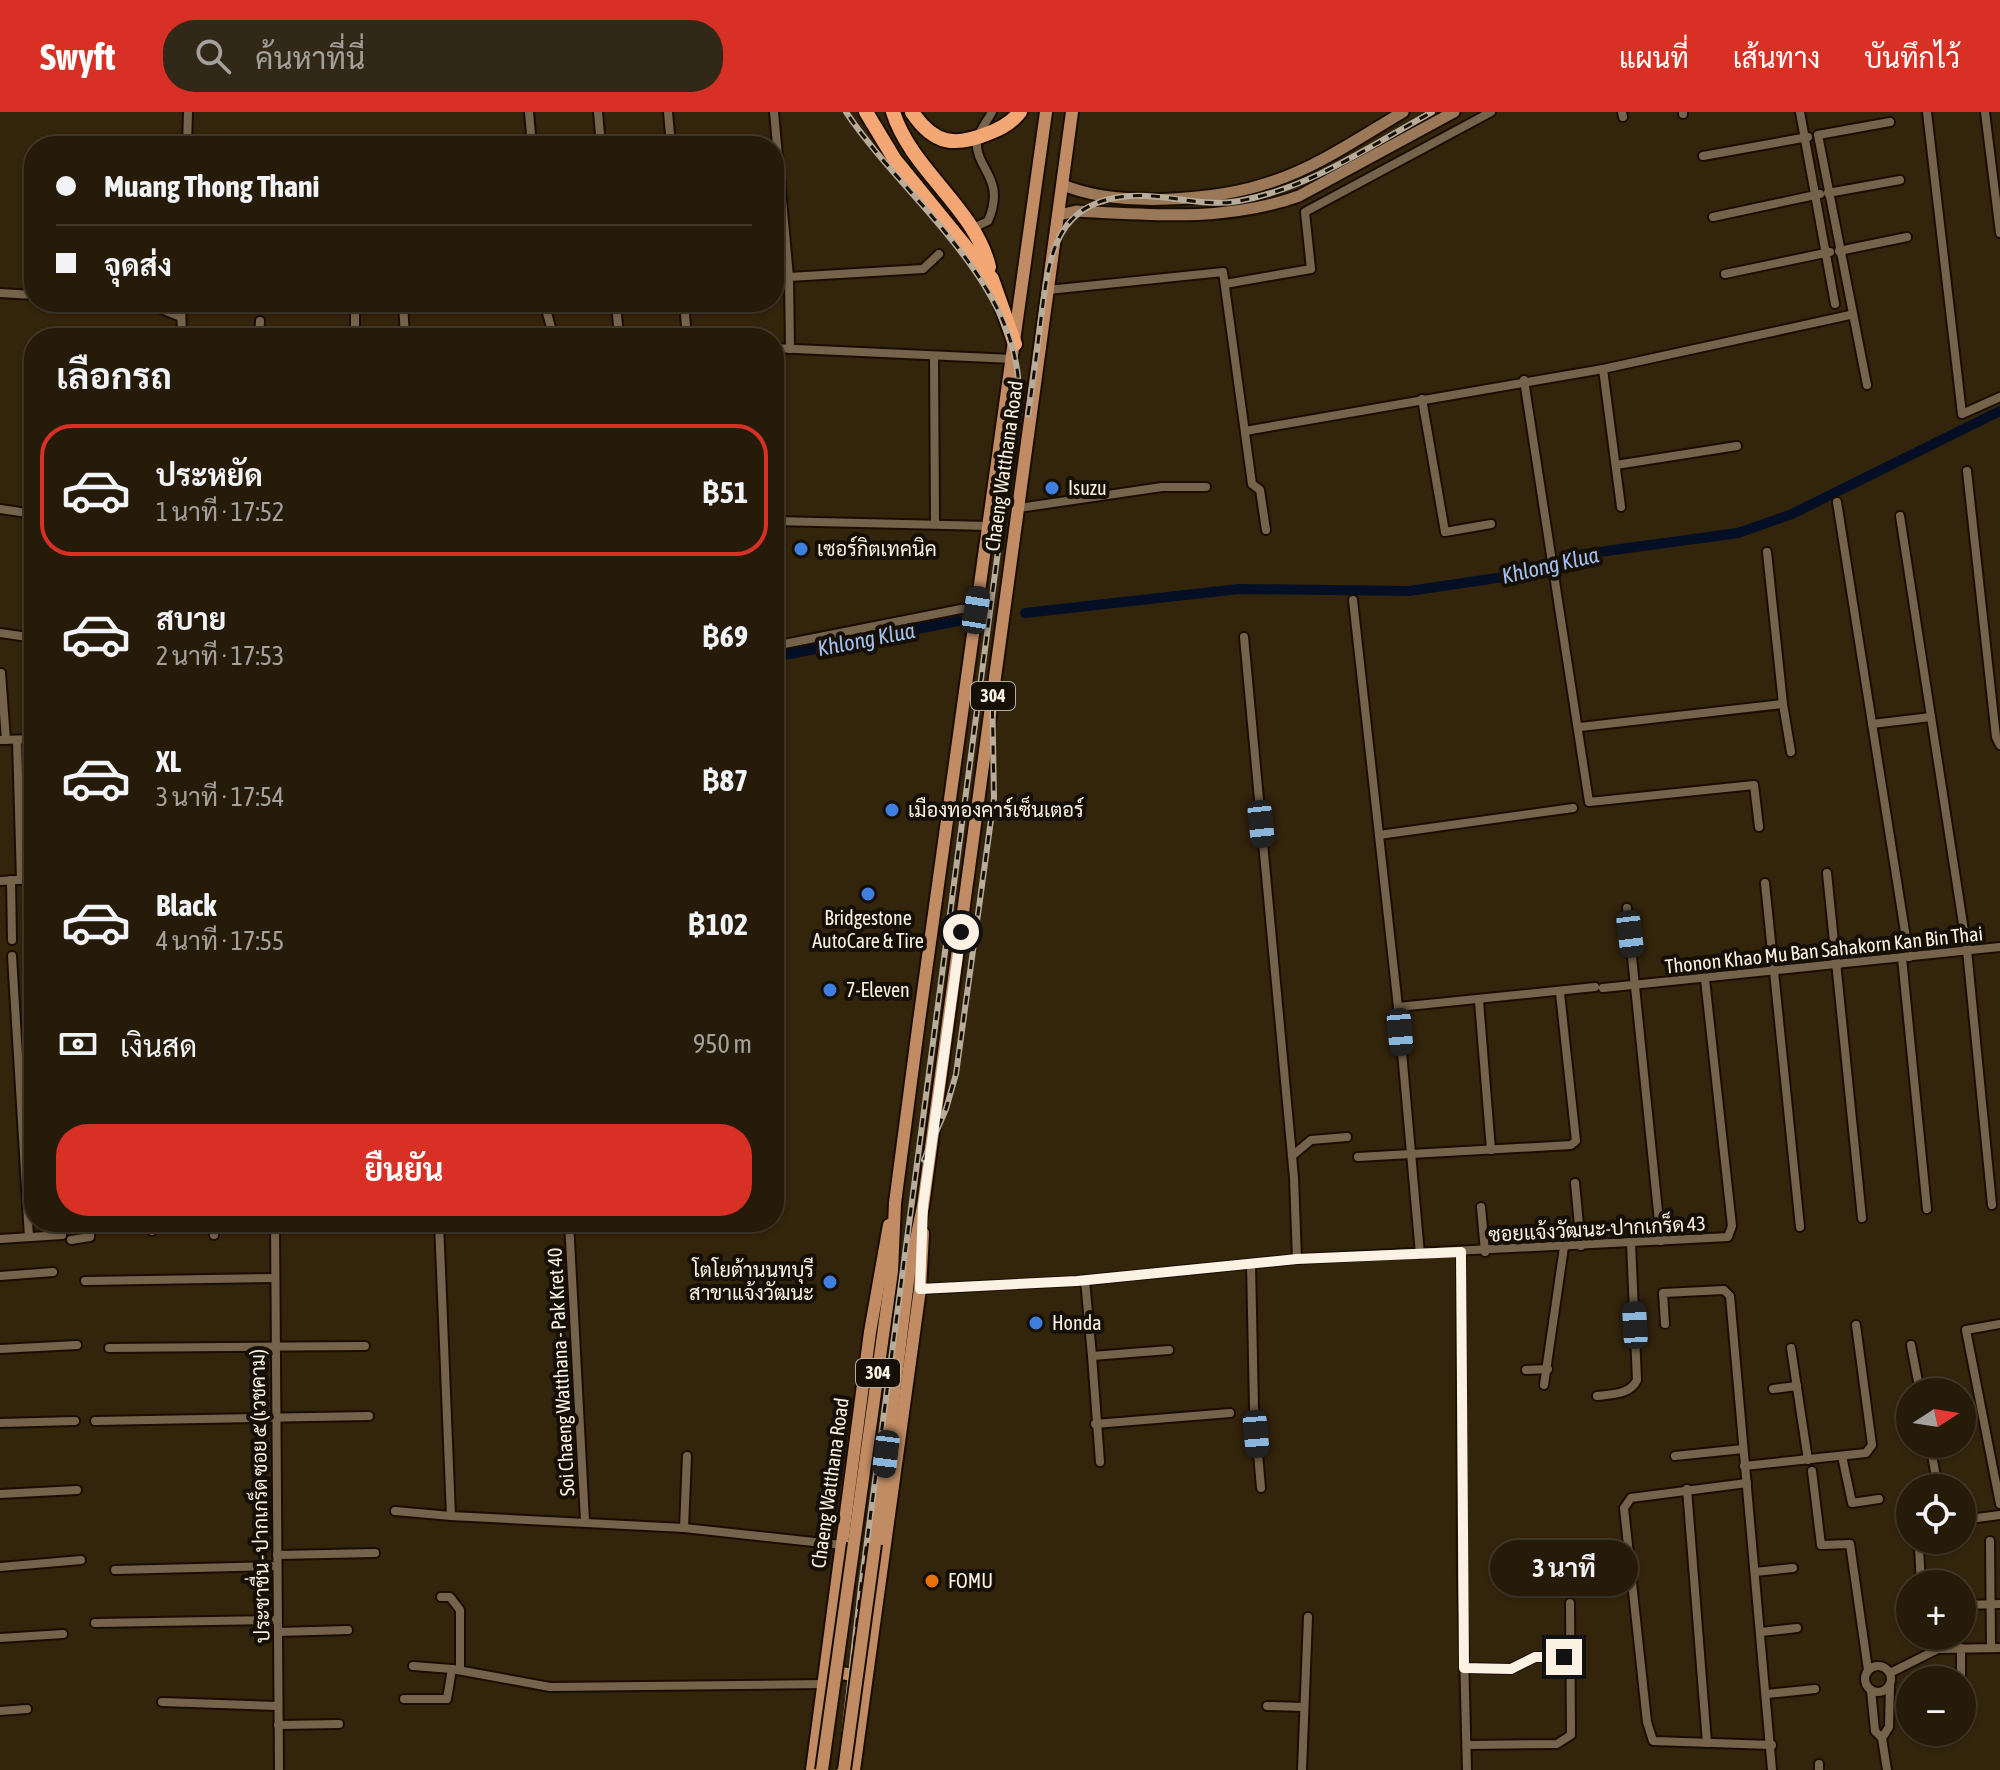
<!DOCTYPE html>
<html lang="th">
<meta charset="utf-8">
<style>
body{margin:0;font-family:"Asap Condensed",Sarabun,sans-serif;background:#322817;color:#f1f3f6;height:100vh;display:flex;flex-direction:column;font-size:30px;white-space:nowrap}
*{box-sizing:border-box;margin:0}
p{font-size:26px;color:#a4a19c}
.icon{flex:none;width:44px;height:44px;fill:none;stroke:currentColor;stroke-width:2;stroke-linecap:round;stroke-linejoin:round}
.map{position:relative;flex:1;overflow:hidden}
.drawer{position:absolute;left:24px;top:216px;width:760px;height:904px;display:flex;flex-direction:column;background:#261b09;border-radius:32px;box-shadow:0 2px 6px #0004,0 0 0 2px #42392a}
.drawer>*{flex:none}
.guide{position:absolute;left:24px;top:24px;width:760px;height:176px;border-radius:32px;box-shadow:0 2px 6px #0004,0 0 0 2px #42392a;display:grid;align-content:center;height:176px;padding:0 32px;background:#261b09}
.needle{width:52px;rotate:78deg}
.buttons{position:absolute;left:1896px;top:1266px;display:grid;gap:16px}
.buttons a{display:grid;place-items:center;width:80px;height:80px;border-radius:50%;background:#261b09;box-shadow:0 2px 6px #0004,0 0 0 2px #42392a;font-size:40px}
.end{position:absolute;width:36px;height:36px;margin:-18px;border:10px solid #fbf2e3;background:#111;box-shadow:0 0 0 4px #111}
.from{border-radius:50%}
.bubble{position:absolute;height:56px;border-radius:28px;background:#261b09;box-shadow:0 2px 6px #0004,0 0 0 2px #42392a;font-size:26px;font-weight:700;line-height:56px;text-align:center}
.car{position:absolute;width:24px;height:48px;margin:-24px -12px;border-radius:10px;box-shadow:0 0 6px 2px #0007;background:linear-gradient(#222 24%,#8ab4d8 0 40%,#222 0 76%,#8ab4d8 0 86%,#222 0)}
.guide b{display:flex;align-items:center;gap:28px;height:76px;font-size:30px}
.guide b+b{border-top:2px solid #42392a}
.guide i{width:20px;height:20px;background:#f1f3f6}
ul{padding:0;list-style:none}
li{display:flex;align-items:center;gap:24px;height:132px;margin:0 16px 12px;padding:0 16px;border:4px solid transparent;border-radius:32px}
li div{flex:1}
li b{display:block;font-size:30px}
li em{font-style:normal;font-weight:700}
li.current{border-color:#d93025}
li>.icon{width:72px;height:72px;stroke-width:1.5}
h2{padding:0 32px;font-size:36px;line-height:96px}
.pay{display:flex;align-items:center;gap:20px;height:88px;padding:0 32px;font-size:30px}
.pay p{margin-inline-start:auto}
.action{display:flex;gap:16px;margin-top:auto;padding:16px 32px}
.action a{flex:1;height:92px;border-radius:32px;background:#d93025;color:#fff;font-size:32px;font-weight:700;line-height:92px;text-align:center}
header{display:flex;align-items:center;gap:48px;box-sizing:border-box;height:112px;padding:0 40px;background:#d93025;color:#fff}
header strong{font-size:38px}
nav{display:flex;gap:44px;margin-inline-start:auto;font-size:28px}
.search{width:560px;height:72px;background:#322817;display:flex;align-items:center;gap:20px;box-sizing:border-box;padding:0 28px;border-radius:32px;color:#a4a19c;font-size:30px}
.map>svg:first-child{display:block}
</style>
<header>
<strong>Swyft</strong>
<div class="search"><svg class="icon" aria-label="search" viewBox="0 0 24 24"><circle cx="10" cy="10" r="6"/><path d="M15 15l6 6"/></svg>ค้นหาที่นี่</div>
<nav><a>แผนที่</a><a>เส้นทาง</a><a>บันทึกไว้</a></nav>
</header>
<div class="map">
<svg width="2000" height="1658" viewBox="0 0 2000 1658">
<rect width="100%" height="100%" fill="#33240c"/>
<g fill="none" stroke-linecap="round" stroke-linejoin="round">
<g stroke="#040f25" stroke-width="10">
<polyline points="1025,501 1239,477 1409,479 1531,461 1577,443 1738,421 1792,402 2000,299"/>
<polyline points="774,545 958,509"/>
</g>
<g stroke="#1a0d00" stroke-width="12">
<g id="street">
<polyline points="529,0 532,34"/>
<polyline points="598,0 601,34"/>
<polyline points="668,0 671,34"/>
<polyline points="774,0 789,165 790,237"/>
<polyline points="1622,0 1623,5"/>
<polyline points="1683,0 1683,2"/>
<polyline points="1800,0 1835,192"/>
<polyline points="1927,0 1962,302 2000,285"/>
<polyline points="1985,0 2000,121"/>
<polyline points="187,34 188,0"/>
<polyline points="1703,44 1808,25"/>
<polyline points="1828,81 1900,68"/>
<polyline points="1713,105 1820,82"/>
<path d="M971 117 988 109C1007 65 974 57 977 28 978 20 988 8 992 0"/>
<polyline points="1839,139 1907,125"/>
<polyline points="1725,162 1830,140"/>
<polyline points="789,165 923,157 939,142"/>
<polyline points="1225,172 1311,157 1305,100 1491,0"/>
<polyline points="1048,178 1223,160 1252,372 1260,378 1266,418"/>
<polyline points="0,181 34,183"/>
<polyline points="144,190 181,205"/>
<polyline points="181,190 182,226"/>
<polyline points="355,190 355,226"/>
<polyline points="403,190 405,226"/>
<polyline points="544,190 552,219 570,226"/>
<polyline points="616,190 619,226"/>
<polyline points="684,190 687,226"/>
<polyline points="259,226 260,209"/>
<polyline points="774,236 1013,247"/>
<polyline points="934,244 935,410"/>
<polyline points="1603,257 1621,395"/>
<polyline points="1524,268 1589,690 1754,673 1759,715"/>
<polyline points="1867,273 1818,23 1890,10"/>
<polyline points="1422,287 1445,420 1491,412"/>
<polyline points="1245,319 1603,257 1850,203"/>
<polyline points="1616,353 1737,334"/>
<polyline points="1967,359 1996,625 2000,633"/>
<polyline points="1837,390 1909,845"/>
<polyline points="1019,396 1162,375 1206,375"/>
<polyline points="0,397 34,402"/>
<polyline points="1900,404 1967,838 1992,1093"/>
<polyline points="774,409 989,414"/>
<polyline points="1353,488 1398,895 1420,1142"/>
<polyline points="0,521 34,526"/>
<polyline points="1244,525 1294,1066 1297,1147"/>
<polyline points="774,534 961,497 976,498"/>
<polyline points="1,561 6,628"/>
<polyline points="1783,592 1791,640"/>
<polyline points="1872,612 1931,605"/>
<polyline points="1580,615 1783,592 1767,440"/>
<polyline points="0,628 34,627"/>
<polyline points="17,628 21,768"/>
<polyline points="1379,723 1573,696"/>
<polyline points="1827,761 1862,1106"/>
<polyline points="11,768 12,828"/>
<polyline points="0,769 34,767"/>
<polyline points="1765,771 1800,1115"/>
<polyline points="1627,796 1661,1129"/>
<polyline points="12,844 29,1125"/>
<polyline points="1902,846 1927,1097"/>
<polyline points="1603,876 2000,835"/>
<polyline points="1479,889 1491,1038"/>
<polyline points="1398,895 1595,875"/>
<polyline points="1292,1044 1311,1028 1347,1025"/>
<polyline points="1358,1045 1571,1033 1576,1029 1560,881"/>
<polyline points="1575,1071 1581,1134"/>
<polyline points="1481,1095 1485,1140"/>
<polyline points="275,1110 279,1658"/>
<polyline points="439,1110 451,1404 684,1416 842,1433"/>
<polyline points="569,1110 585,1409"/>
<polyline points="152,1119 152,1110"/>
<polyline points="214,1123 214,1110"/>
<polyline points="0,1127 62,1123"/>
<polyline points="71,1128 90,1125 91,1110"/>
<polyline points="1461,1140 1462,1466 1467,1658"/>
<polyline points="1251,1152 1254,1295 1261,1376"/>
<polyline points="0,1164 53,1160"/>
<polyline points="1085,1168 1092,1244 1169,1238"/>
<polyline points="85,1169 274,1166"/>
<polyline points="920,1177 1077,1169 1297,1147 1728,1125 1732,1114 1705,867"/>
<polyline points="1665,1212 1663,1181 1724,1178 1730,1184 1772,1658"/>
<polyline points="2000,1212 1966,1218 2000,1392"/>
<polyline points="1911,1233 1920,1280"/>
<polyline points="109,1236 365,1234"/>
<polyline points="1791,1236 1808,1348"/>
<polyline points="0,1237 77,1233"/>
<polyline points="1092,1244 1100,1350"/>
<polyline points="1526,1258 1548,1257"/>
<polyline points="1544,1273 1564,1135"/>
<polyline points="1773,1277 1797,1274"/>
<path d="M1597 1284C1612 1282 1630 1283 1637 1268L1631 1131"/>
<polyline points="95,1309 369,1304"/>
<polyline points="0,1311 75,1309"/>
<polyline points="1095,1312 1230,1301"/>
<polyline points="1930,1332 1938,1376"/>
<polyline points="1675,1344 1743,1337"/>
<polyline points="1842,1344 1852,1391 1879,1387"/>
<polyline points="1744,1354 1866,1341 1872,1333 1856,1213"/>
<polyline points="1812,1359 1821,1433 1850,1432 1868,1558"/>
<polyline points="1747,1371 1631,1386 1624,1396 1647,1610 1653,1629 1772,1633"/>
<polyline points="1687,1377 1707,1631"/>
<polyline points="0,1382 77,1378"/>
<polyline points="395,1399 451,1404"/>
<polyline points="1962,1408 2000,1403"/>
<polyline points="684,1416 687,1344"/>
<polyline points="1990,1429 1991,1536"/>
<polyline points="1919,1435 1921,1472"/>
<polyline points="277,1443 375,1441"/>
<polyline points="0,1455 81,1448"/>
<polyline points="115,1458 277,1454"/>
<polyline points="1755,1460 1793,1456"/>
<polyline points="441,1485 450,1485 460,1498 460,1558"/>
<polyline points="1962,1493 2000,1492"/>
<polyline points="95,1511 278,1508"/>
<polyline points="278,1520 348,1518"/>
<polyline points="1761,1520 1797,1516"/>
<polyline points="0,1526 63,1522"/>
<circle cx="1878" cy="1567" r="13"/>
<polyline points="413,1554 452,1557"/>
<polyline points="1464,1556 1511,1557 1535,1545 1571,1544"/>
<polyline points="1890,1561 1938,1537 2000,1536"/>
<polyline points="1961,1568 1961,1536"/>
<polyline points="1871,1578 1875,1619 1882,1626 1887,1658"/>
<polyline points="1767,1582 1815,1577"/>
<polyline points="404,1587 447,1587 452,1557 550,1575 824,1572"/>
<polyline points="162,1590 278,1594"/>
<polyline points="1267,1594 1304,1595"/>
<polyline points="0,1599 27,1597"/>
<polyline points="278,1613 339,1612"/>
<polyline points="1882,1626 1889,1615 1890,1573"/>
<polyline points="1467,1633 1557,1632 1571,1623 1570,1491"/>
<polyline points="1819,1652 1819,1658"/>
<polyline points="1302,1658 1308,1505"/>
</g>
</g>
<g stroke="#1a0d00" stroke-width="15">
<g id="secondary">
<path d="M1063 73C1118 96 1218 89 1274 69 1319 54 1362 24 1403 0"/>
<path d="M1059 103 1076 99C1151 103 1227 110 1299 84L1454 0"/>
</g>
</g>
<g stroke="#1a0d00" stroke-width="16">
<g id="primary">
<polyline points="854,1431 892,1159 895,1091 919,909 1046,0"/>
<polyline points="875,1432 909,1161 923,1094 1072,0"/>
<polyline points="828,1571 841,1561 853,1563 862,1573"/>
<polyline points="812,1658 870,1220 889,1113"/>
<polyline points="854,1658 920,1177 923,1121"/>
</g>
</g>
<g stroke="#1a0d00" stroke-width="18">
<g id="highway">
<polyline points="866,0 895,48 992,167 1015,232"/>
<path d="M893 0C911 58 975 96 989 155"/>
<path d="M912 0C934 33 955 35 989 21 1000 17 1012 10 1020 0"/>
</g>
</g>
<use href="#street" stroke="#75644b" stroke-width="8"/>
<use href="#secondary" stroke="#9b7858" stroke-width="11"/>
<use href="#primary" stroke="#c18c64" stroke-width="12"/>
<use href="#highway" stroke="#f3a775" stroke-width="14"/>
<g stroke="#b8ad9b" stroke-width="6">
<g id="rail">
<path d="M1028 303C1033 271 1037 239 1041 207 1049 145 1054 89 1130 84 1167 81 1202 96 1239 89 1310 76 1370 34 1432 0"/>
<polyline points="924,1048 946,997 956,962 994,686 992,573"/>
<path d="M840 1658 861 1475 1019 280C1017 167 905 88 846 0"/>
</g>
</g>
<use href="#rail" stroke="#150f06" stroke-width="3" stroke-dasharray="9" stroke-linecap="butt"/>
<g stroke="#1a0d00" stroke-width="16" stroke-linecap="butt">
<g id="primary-bridge">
<polyline points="822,1658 854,1431"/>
<polyline points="844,1658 875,1432"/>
</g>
</g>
<use href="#primary-bridge" stroke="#c18c64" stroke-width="12"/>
</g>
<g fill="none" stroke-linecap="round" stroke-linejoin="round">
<polyline stroke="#fbf2e3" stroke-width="10" points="961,820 923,1094 920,1177 1077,1169 1297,1147 1461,1140 1464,1556 1511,1557 1535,1545 1564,1545"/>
</g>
<g fill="#3f7fe0" stroke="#150f06" stroke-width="3">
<circle cx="1052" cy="376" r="8"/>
<circle cx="801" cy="437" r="8"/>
<circle cx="892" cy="698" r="8"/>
<circle cx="868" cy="782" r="8"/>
<circle cx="830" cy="878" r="8"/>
<circle cx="830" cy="1170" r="8"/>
<circle cx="1036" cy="1211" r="8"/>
</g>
<circle fill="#e8710a" stroke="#150f06" stroke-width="3" cx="932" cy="1469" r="8"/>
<g text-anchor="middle" stroke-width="8" stroke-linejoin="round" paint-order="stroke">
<g fill="#150f06" stroke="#b6aea1" stroke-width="2">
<rect x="971" y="570" width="44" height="28" rx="6"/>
<rect x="856" y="1247" width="44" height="28" rx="6"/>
</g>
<g font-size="18" font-weight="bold" fill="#fbf2e3">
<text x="993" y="590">304</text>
<text x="878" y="1267">304</text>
</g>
<g font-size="20" fill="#fbf2e3" stroke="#150f06">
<text transform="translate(1004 354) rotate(-82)" y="7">Chaeng Watthana Road</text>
<text transform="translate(1824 838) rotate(-6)" y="7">Thonon Khao Mu Ban Sahakorn Kan Bin Thai</text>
<text transform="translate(1597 1117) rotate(-3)" y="7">ซอยแจ้งวัฒนะ-ปากเกร็ด 43</text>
<text transform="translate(561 1260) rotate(-93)" y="7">Soi Chaeng Watthana - Pak Kret 40</text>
<text transform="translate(830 1371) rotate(-82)" y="7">Chaeng Watthana Road</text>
<text transform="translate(260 1384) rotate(-91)" y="7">ประชาชื่น - ปากเกร็ด ซอย ๕ (เวชคาม)</text>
</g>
<g font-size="20" fill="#fbf2e3" stroke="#150f06" text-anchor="start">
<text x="1068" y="383">Isuzu</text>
<text x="817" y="444">เซอร์กิตเทคนิค</text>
<text x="908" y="705">เมืองทองคาร์เซ็นเตอร์</text>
<text x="868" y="813" text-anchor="middle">Bridgestone<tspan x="868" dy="23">AutoCare &amp; Tire</tspan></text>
<text x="846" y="885">7-Eleven</text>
<text x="814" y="1165" text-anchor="end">โตโยต้านนทบุรี<tspan x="814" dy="23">สาขาแจ้งวัฒนะ</tspan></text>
<text x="1052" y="1218">Honda</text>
<text x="948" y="1476">FOMU</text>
</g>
<g font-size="22" font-style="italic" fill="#a3c0f2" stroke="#150f06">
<text transform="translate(1550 453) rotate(-13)" y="8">Khlong Klua</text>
<text transform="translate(866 527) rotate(-11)" y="8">Khlong Klua</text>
</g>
</g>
</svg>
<div class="buttons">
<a><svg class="needle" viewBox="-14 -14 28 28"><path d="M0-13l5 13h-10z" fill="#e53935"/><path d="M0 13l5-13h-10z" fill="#a4a19c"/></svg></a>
<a><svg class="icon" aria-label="locate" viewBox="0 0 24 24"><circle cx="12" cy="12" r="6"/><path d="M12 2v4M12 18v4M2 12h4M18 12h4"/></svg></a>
<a>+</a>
<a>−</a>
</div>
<i class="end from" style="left:961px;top:820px"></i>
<i class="end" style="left:1564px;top:1545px"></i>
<div class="bubble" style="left:1490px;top:1428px;width:148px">3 นาที</div>
<i class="car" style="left:976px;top:498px;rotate:9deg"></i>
<i class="car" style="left:1261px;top:712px;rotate:174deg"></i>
<i class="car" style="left:1630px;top:822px;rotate:173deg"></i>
<i class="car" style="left:1400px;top:920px;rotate:175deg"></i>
<i class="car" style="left:1635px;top:1213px;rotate:357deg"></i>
<i class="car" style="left:1256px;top:1322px;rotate:175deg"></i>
<i class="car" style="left:886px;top:1342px;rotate:187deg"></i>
<div class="guide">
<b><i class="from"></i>Muang Thong Thani</b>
<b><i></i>จุดส่ง</b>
</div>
<section class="drawer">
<h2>เลือกรถ</h2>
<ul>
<li class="current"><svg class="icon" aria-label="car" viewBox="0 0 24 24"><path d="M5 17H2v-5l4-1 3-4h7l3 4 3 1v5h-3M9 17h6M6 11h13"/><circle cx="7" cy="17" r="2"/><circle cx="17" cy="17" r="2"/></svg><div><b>ประหยัด</b><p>1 นาที · 17:52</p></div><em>฿51</em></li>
<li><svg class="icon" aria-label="car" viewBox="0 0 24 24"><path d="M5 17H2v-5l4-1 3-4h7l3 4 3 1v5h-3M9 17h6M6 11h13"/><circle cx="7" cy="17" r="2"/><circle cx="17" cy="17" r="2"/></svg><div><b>สบาย</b><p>2 นาที · 17:53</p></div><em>฿69</em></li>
<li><svg class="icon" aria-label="car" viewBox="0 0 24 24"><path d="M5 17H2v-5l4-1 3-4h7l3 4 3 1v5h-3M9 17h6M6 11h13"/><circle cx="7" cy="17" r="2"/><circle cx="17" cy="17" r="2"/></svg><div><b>XL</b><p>3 นาที · 17:54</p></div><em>฿87</em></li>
<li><svg class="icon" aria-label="car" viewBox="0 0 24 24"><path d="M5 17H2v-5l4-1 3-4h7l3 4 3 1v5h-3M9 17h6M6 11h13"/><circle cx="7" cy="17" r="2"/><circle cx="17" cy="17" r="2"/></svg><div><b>Black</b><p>4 นาที · 17:55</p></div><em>฿102</em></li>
</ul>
<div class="pay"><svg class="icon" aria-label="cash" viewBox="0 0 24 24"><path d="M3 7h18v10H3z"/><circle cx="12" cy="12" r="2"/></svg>เงินสด<p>950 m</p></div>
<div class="action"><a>ยืนยัน</a></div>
</section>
</div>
